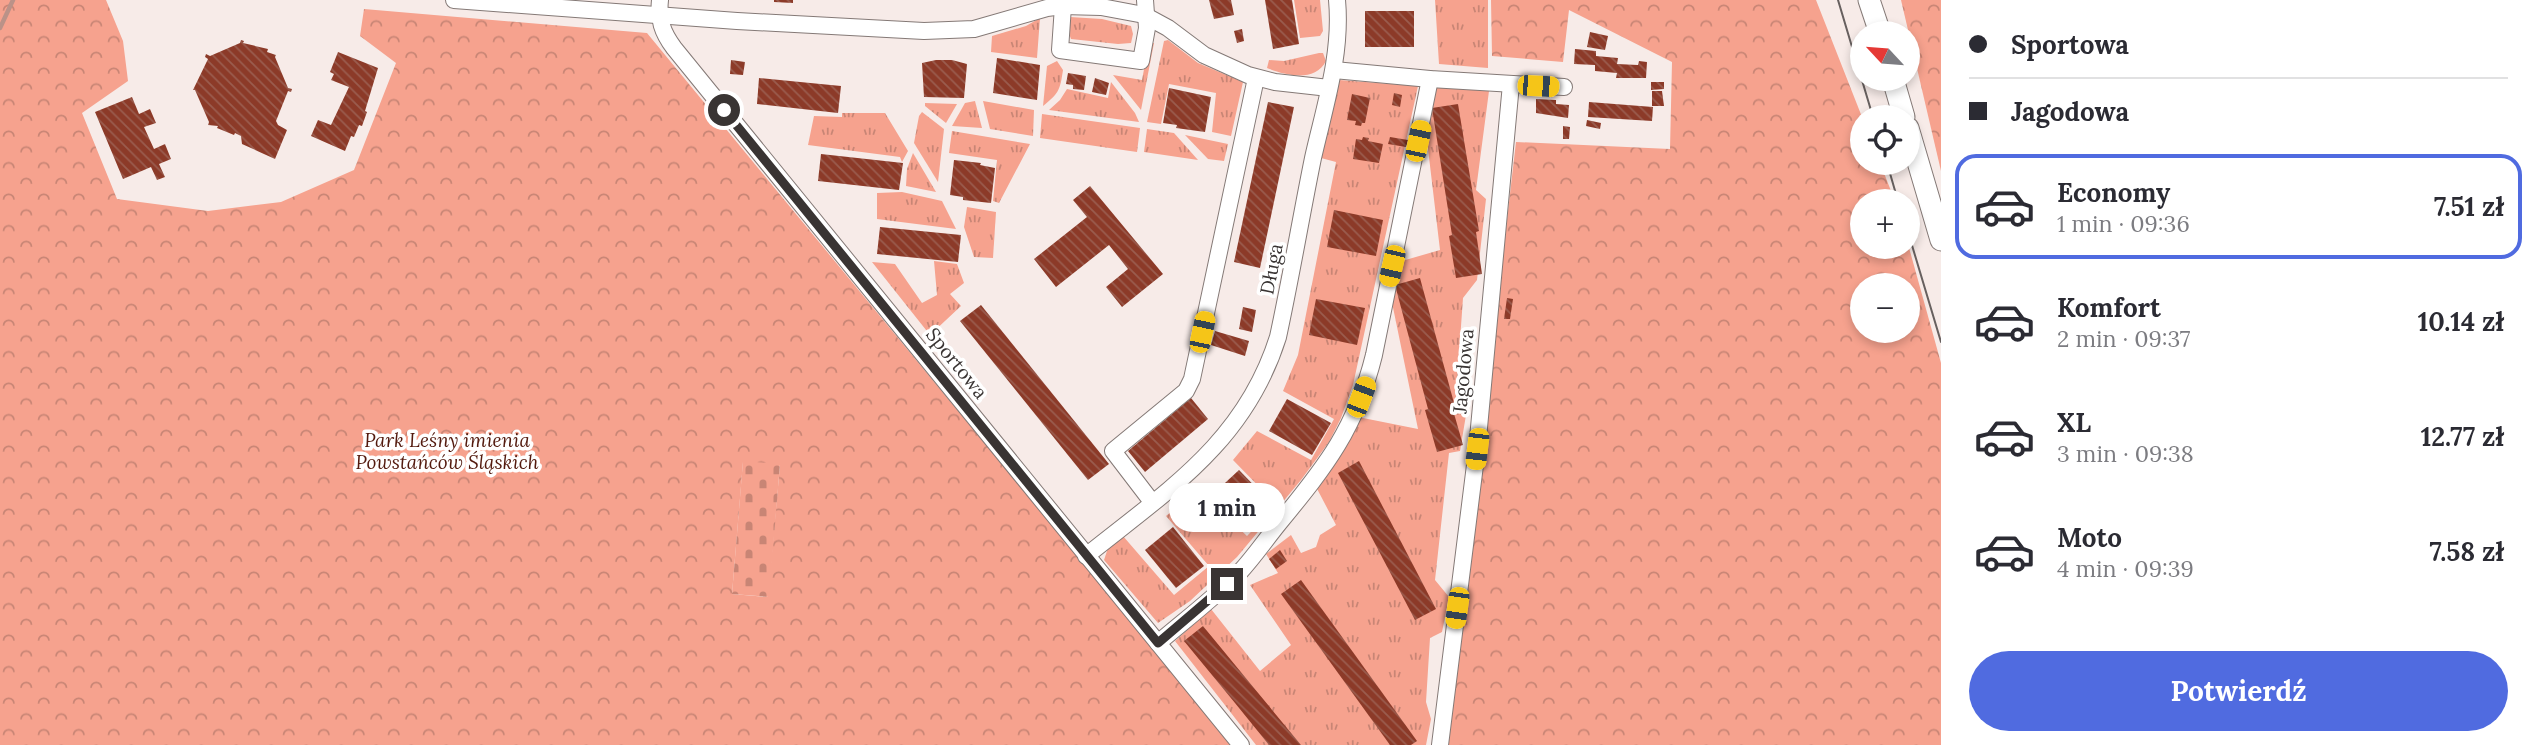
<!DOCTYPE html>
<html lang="pl">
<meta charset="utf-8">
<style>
body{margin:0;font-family:Lora,serif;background:#f7f7f7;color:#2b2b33;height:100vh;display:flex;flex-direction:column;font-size:26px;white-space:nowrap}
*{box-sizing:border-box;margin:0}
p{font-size:23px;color:#7c7c81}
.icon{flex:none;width:38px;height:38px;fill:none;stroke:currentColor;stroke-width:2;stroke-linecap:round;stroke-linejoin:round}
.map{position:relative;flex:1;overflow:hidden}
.drawer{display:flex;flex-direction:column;background:#fff;width:595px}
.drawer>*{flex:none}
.hud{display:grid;align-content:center;height:154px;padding:0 28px;background:#fff}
.needle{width:46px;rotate:296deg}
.tools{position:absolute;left:1850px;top:21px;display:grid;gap:14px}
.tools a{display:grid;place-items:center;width:70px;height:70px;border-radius:50%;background:#fff;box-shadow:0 4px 10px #0003;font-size:35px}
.end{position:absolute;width:32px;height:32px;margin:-16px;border:9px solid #393433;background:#fff;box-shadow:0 0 0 4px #fff}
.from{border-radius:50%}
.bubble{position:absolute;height:49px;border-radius:24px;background:#fff;box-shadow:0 4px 10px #0003;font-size:23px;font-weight:700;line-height:49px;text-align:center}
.car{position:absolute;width:21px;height:42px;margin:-21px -10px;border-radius:9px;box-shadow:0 0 5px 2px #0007;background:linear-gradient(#f5c518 24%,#345 0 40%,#f5c518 0 76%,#345 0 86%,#f5c518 0)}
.hud b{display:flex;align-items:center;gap:24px;height:66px;font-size:26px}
.hud b+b{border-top:2px solid #e1e1e2}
.hud i{width:18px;height:18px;background:#2b2b33}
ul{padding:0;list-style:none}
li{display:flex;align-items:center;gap:21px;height:105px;margin:0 14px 10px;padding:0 14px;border:4px solid transparent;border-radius:21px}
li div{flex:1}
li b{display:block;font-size:26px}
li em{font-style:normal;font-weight:700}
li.active{border-color:#506be0}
li>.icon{width:63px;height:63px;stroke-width:1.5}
.action{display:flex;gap:14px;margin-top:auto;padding:14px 28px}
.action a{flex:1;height:80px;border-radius:42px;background:#506be0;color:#fff;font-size:28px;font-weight:700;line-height:80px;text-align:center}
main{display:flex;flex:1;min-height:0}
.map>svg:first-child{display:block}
</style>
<main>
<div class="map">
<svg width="1941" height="745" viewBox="0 0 1941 745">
<defs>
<pattern id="grass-tufts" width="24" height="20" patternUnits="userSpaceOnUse" patternTransform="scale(1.75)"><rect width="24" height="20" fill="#f6a28e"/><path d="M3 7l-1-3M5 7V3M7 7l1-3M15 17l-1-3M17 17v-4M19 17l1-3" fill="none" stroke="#c88575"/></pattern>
<pattern id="forest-crowns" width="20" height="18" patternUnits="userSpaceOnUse" patternTransform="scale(1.75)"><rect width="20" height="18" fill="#f6a28e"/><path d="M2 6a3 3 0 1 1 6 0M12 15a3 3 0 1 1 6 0" fill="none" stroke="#c88575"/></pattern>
<pattern id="cemetery-stones" width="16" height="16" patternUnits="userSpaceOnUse" patternTransform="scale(1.75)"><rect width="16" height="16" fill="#f6a28e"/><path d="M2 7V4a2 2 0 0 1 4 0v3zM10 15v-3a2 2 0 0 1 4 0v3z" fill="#c88575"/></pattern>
<pattern id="building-back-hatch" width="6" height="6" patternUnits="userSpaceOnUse" patternTransform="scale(1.75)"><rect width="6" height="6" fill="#8c3a28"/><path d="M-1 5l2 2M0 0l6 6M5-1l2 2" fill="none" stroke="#9a5c4e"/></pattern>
</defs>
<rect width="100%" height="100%" fill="#f7ebe8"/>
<g fill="url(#grass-tufts)">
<polygon points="1294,0 1320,0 1323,31 1320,36 1300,38"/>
<polygon points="1435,0 1488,0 1488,68 1439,64"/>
<polygon points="1070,17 1102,19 1131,26 1133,34 1131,43 1118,44 1071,39 1067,28"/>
<polygon points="1040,18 1037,58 991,52 992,36 1026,26"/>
<polygon points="1168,40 1198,63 1243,82 1231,136 1212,132 1216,93 1169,84 1161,124 1147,122 1164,41"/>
<polygon points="1149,43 1154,43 1141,110 1113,75 1142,80"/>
<path d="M1319 53H1323L1326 61C1315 83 1285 75 1267 68L1269 60 1284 61Z"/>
<path d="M1057 61 1063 70C1060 90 1059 93 1043 106L1047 66Z"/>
<polygon points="1339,80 1418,86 1353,385 1341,418 1329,442 1301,480 1237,557 1190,601 1158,623 1104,560 1108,548 1123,536 1174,595 1209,566 1166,516 1198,489 1247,536 1277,505 1233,460 1257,431 1311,460 1334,419 1283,391 1298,355 1336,162 1321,158"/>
<polygon points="1111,82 1135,113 1139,122 1049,110 1060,100 1067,89 1108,98"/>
<polygon points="1434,87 1489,91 1476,190 1486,199 1477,280 1463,298 1456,397 1466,415 1460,451 1449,453 1435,580 1449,597 1442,632 1430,638 1426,702 1431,719 1426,745 1256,745 1175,641 1211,609 1260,671 1291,645 1250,585 1278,573 1266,554 1291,535 1301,553 1316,547 1320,535 1336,525 1314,483 1358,417 1418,429 1389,288 1395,263 1440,250 1424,115"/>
<polygon points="975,101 982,128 952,126 965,103"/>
<polygon points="983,101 1034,110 1033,136 990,129"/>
<polygon points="925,103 957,104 946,123 925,106"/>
<polygon points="922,112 944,129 938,182 914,143 919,116"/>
<polygon points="842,113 885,113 908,151 902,162 900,157 808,145 814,116 842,117"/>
<polygon points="1042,114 1140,128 1137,152 1040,138"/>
<polygon points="1147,129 1174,133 1198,160 1144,152"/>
<polygon points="952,131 1030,144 999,203 993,201 997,160 949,153"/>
<polygon points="1185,135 1228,144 1224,161 1208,159"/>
<polygon points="913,153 936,192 906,186 907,169"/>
<polygon points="902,192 942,201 956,229 877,219 877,193"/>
<polygon points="967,207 996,212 993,258 974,257 964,227"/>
<polygon points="934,261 957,264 964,283 950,294 961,306 930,335 872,262 895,264 922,303 937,295"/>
</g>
<g fill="url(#forest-crowns)" fill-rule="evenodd">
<path d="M0 0H106L123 41 128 81 82 113 117 199 208 211 281 202 354 170 396 63 360 36 364 9 647 33 1233 745H0ZM743 462 780 465 768 597 732 594Z"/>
<path d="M1491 0H1816L1862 117V163H1880L1895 201H1862V247H1908V244L1941 363V745H1446L1516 142 1670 149 1672 62 1569 10 1563 62 1492 56ZM1862 285H1908V331H1862Z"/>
<polygon points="1901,0 1941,0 1941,171"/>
</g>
<polygon fill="url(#cemetery-stones)" points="743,461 780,464 769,597 732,594"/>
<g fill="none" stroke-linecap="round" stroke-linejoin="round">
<polyline stroke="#bb9288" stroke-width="4.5" points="0,28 13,0"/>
</g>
<g fill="url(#building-back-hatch)">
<polygon points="774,0 793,0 793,3 774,2"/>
<polygon points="1209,0 1231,0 1234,15 1214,19"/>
<polygon points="1265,0 1292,0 1299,44 1273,49"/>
<rect x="1365" y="11" width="49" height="36"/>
<polygon points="1242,29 1244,41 1237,43 1234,31"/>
<polygon points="1590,32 1608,36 1605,50 1587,47"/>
<polygon points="241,40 244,41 243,43 268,49 267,52 276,55 275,57 288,88 292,89 291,92 288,91 276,121 278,125 287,130 275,159 242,144 241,136 235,133 234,135 217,128 218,126 208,125 209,122 195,90 193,90 208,59 205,57 206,54 210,56 240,43"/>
<polygon points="1575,49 1596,51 1596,56 1618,58 1617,64 1638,65 1639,61 1647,62 1646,78 1616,78 1617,73 1595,71 1595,65 1574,64"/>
<polygon points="338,52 378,68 365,111 367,112 362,126 359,125 354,137 351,136 345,151 311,136 318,120 331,125 349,87 331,80 334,74 330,72"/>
<polygon points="997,58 1040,65 1037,100 993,93"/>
<polygon points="731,60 745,62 743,75 730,74"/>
<polygon points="936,60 952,60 967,64 964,98 924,97 922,63"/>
<polygon points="1068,73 1086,76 1084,90 1073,89 1073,85 1066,84"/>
<polygon points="759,78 841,86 838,113 757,104"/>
<polygon points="1095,78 1109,83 1106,95 1092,92"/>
<polygon points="1651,82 1664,82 1664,89 1651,90"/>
<polygon points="1169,88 1211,97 1205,132 1176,128 1177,125 1163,123"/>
<polygon points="1652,91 1662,91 1664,106 1652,106"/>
<polygon points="1394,93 1402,95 1400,107 1392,105"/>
<polygon points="1352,94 1370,98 1365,123 1362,123 1361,126 1355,125 1356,121 1347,120"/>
<polygon points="132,97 139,114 150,109 156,123 144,127 154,149 165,144 171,159 159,164 165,177 157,180 151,167 123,179 95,112"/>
<polygon points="1536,99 1556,100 1556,104 1569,105 1568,118 1536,113"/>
<polygon points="1268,102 1294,107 1260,268 1234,262"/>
<polygon points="1589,102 1653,107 1652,121 1588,117"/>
<polygon points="1458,104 1479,231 1476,232 1482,274 1456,278 1449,236 1452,235 1432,108"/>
<polygon points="1587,120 1601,123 1600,129 1586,126"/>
<polygon points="1563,126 1570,127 1569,139 1563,139"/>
<polygon points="1363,137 1369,138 1368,141 1383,144 1379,163 1353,159 1356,139 1362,140"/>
<polygon points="1390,137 1408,140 1406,147 1388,144"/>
<polygon points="821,154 903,163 899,190 818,181"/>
<polygon points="954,160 981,163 980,165 995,168 991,203 963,200 963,197 950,195"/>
<polygon points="1090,186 1163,274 1122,307 1106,287 1128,269 1109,245 1056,287 1034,259 1087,217 1073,200"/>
<polygon points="1334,210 1383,220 1376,256 1327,247"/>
<polygon points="880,227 961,235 958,262 877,254"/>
<polygon points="1420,278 1454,403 1451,403 1463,445 1437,452 1425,410 1428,409 1395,285"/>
<polygon points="1507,298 1513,299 1510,319 1504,319"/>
<polygon points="1316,299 1365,308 1357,345 1309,335"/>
<polygon points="981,305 1109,464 1088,480 960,321"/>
<polygon points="1243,307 1256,310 1252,332 1239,329"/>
<polygon points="1215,331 1249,341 1245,356 1211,345"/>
<polygon points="1191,398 1208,419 1145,472 1128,451"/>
<polygon points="1287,399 1331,423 1312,455 1269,431"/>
<polygon points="1359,461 1436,609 1415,620 1338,473"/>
<polygon points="1239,470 1273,505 1247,530 1212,495"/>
<polygon points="1173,527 1204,566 1176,588 1145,550"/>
<polygon points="1280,550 1287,561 1276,569 1269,559"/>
<polygon points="1301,580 1417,741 1411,745 1390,745 1281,594"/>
<polygon points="1203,626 1254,688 1301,745 1269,745 1235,703 1184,641"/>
</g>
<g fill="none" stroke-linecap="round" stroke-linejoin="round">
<g stroke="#847976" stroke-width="18">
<g id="street">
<polyline points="454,0 737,21 924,31 974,29 1047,8 1063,6 1101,7 1144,15 1168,28 1204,55 1248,75 1275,82 1329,88"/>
<path d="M660 0C658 19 662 32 674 48L1241 745"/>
<polyline points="1063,6 1060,50 1141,61 1147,28 1145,0"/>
<polyline points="1334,70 1430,79 1564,87"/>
<polyline points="1152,502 1113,451 1186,391 1192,379 1256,78"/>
<path d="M1086 556C1168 490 1245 442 1278 337 1291 277 1301 217 1313 158 1325 105 1342 54 1337 0"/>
<path d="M1158 643C1185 620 1214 598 1239 573 1254 557 1266 539 1280 522 1326 466 1356 428 1374 355L1430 79"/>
<polyline points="1440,745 1477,449 1511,84"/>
</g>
</g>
<g stroke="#847976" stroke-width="23">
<g id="secondary">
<polyline points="1869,0 1880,33"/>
<polyline points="1893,79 1904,117"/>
<polyline points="1908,128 1941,240"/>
</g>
</g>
<use href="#street" stroke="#fff" stroke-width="16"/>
<use href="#secondary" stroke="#fff" stroke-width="21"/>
<g stroke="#67605f" stroke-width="2">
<polyline points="1838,0 1873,117"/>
<polyline points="1887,163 1898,201"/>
<polyline points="1908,232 1941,342"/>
</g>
</g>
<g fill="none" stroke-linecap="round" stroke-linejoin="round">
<polyline stroke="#393433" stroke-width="9" points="724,110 1158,643 1227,584"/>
</g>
<g text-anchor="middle" stroke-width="7" stroke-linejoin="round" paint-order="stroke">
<g font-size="19" fill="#393433" stroke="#fff">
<text transform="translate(1271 269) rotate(-79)" y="7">Długa</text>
<text transform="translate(957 363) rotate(51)" y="7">Sportowa</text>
<text transform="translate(1463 371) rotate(-85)" y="7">Jagodowa</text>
</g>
<g font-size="19" font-style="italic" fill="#531a0e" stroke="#fff">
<text x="447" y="447">Park Leśny imienia<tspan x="447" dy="22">Powstańców Śląskich</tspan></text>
</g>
</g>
</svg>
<div class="tools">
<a><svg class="needle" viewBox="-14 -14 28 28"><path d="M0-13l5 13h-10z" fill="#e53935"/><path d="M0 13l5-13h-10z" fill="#7c7c81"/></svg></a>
<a><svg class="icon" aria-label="locate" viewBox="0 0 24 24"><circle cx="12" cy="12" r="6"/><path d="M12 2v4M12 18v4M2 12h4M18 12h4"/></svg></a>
<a>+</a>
<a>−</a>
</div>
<i class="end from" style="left:724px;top:110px"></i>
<i class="end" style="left:1227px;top:584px"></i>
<div class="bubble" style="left:1169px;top:483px;width:116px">1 min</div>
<i class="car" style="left:1538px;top:86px;rotate:93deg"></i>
<i class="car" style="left:1418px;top:141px;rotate:12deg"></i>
<i class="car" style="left:1392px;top:266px;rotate:193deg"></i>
<i class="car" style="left:1202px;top:332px;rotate:12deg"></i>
<i class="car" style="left:1361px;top:397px;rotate:21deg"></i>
<i class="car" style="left:1477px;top:449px;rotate:187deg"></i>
<i class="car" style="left:1457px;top:608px;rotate:188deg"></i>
</div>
<section class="drawer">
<div class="hud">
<b><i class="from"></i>Sportowa</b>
<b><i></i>Jagodowa</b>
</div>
<ul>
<li class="active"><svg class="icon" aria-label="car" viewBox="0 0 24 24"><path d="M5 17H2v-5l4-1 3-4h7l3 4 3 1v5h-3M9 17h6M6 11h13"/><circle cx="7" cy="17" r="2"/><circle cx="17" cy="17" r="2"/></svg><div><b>Economy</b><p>1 min · 09:36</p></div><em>7.51 zł</em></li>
<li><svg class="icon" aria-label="car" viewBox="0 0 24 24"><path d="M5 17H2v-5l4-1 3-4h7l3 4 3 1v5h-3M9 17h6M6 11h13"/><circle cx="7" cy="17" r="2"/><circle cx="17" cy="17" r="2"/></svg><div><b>Komfort</b><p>2 min · 09:37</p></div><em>10.14 zł</em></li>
<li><svg class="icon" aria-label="car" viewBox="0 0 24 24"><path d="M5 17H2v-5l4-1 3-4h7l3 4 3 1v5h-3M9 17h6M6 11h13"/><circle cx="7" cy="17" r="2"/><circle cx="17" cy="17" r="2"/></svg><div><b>XL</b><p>3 min · 09:38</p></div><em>12.77 zł</em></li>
<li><svg class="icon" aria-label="car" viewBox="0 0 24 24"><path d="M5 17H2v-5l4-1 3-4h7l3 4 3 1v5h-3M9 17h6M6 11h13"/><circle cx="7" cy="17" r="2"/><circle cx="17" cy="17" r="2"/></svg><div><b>Moto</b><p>4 min · 09:39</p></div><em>7.58 zł</em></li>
</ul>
<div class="action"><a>Potwierdź</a></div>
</section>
</main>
